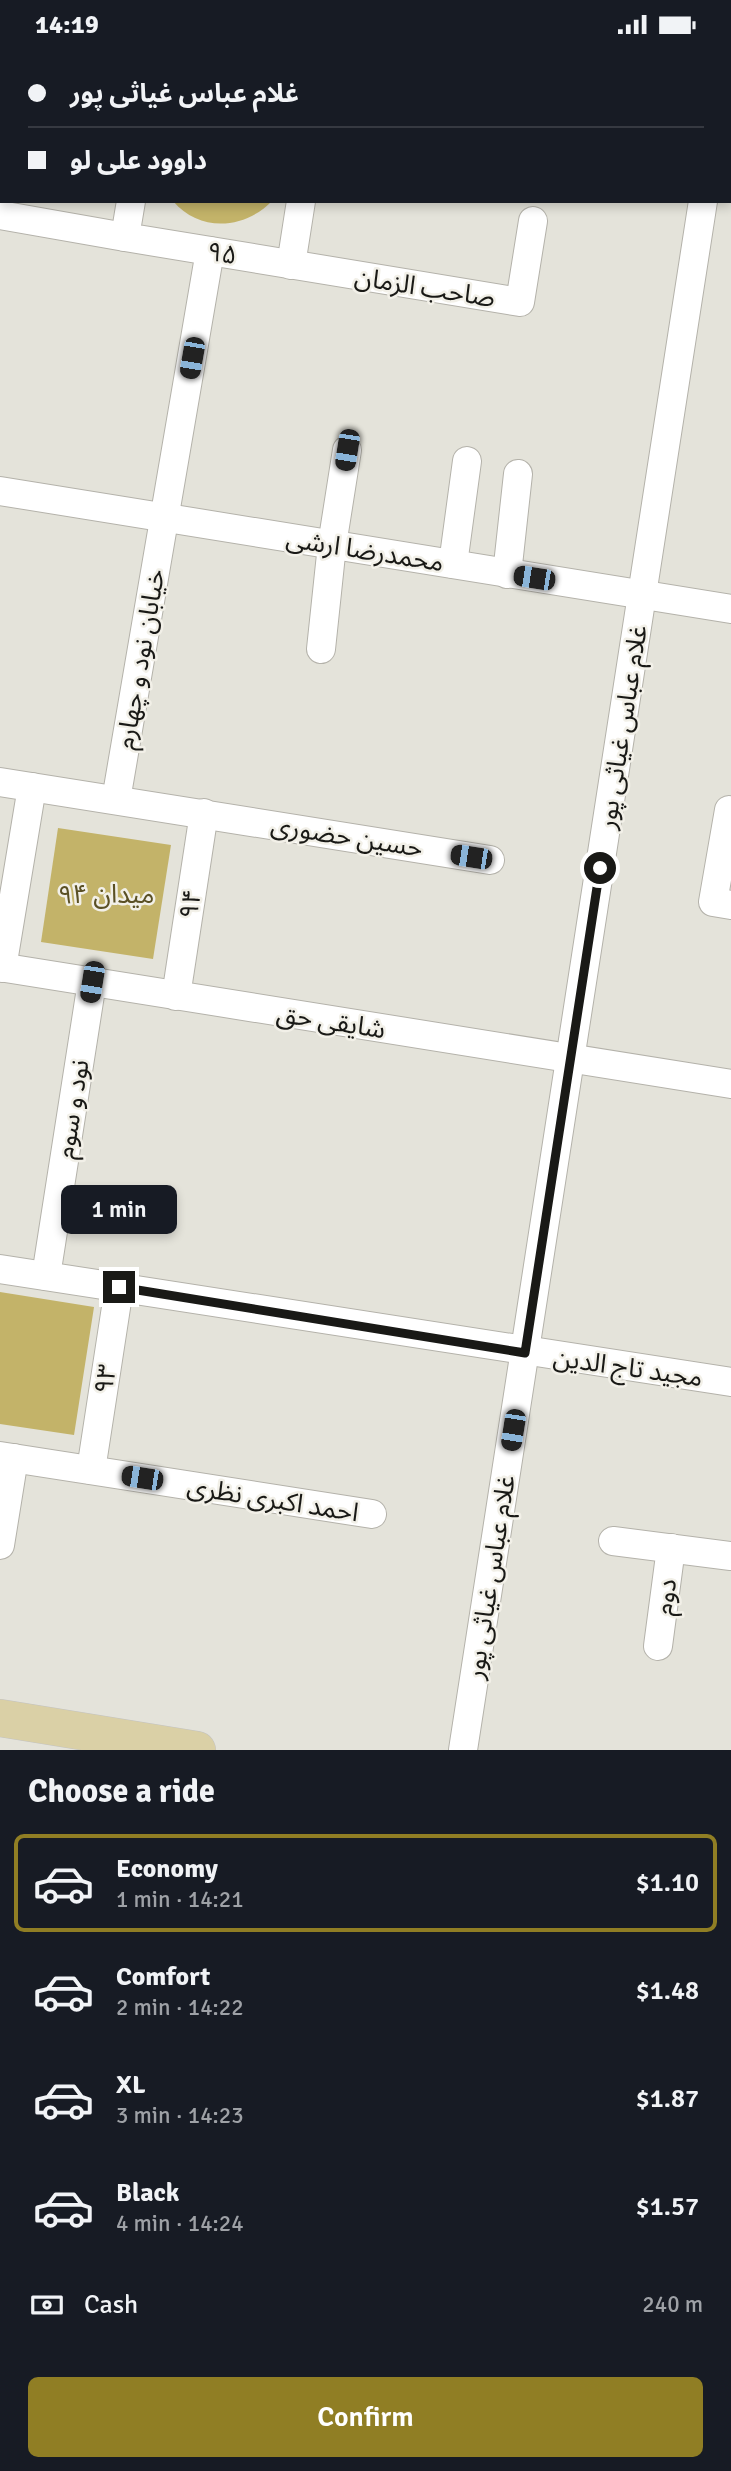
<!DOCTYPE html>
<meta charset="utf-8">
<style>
body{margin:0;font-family:Signika,"Noto Sans Arabic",sans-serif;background:#242831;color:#f1f3f6;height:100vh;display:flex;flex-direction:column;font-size:26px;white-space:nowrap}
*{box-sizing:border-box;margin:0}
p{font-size:23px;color:#9ea1a6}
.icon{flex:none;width:38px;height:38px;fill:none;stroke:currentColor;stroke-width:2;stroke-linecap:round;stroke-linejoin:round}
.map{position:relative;height:1701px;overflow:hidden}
.panel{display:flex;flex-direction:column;background:#171b24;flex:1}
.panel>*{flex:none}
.hud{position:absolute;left:0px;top:0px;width:732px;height:154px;box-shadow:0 4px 10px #0003;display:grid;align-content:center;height:154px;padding:0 28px;background:#171b24}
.end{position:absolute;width:32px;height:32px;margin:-16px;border:9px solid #191916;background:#fff;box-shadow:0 0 0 4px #fff}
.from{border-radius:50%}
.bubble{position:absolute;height:49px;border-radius:10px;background:#171b24;box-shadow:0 4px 10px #0003;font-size:23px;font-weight:600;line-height:49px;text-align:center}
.car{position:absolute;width:21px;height:42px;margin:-21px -10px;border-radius:9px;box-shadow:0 0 5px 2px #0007;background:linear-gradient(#222 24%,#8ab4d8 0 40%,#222 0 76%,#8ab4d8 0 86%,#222 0)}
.hud b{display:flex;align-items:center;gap:24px;height:66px;font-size:26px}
.hud b+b{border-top:2px solid #363941}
.hud i{width:18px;height:18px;background:#f1f3f6}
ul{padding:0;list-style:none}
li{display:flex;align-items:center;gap:21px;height:98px;margin:0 14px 10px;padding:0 14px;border:4px solid transparent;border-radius:10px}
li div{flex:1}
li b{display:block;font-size:26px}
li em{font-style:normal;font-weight:600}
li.selected{border-color:#907e24}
li>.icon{width:63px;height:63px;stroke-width:1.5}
h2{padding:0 28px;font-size:32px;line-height:84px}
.pay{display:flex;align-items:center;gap:18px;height:77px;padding:0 28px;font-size:26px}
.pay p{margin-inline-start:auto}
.button{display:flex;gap:14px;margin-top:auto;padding:14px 28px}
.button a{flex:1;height:80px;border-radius:10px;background:#907e24;color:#fff;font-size:28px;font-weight:600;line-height:80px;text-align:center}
.status{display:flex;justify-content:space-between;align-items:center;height:49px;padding:0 35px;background:#171b24;direction:ltr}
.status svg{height:19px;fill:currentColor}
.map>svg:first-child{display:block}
</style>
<div class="status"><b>14:19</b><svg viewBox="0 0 49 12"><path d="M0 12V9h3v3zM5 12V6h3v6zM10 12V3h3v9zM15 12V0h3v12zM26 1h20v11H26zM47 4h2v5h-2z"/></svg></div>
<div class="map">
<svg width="731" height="1701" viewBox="0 0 731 1701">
<rect width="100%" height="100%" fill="#e4e3da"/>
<g fill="#c3b369">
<path d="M173 152H272C245 180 200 184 173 152Z"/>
<polygon points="58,779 171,796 153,910 41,893"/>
<polygon points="0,1243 94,1258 74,1386 0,1375"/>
</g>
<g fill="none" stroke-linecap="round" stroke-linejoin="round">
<g stroke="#b4b2aa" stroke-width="30">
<g id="minor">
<polyline points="121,0 132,2"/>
<polyline points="240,2 241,0"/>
<polyline points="726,2 727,0"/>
<polyline points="131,152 125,188 520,253 533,172"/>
<polyline points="0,166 125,188"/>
<polyline points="291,216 301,152"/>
<polyline points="0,442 731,560"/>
<polyline points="453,515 467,412"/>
<polyline points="507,525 518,425"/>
<polyline points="321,600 332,496 347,401"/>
<polyline points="0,733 490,811"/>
<polyline points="116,751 210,202"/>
<polyline points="729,761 713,853 731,856"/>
<polyline points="0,918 731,1035"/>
<polyline points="2,919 32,738"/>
<polyline points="176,947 204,764"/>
<polyline points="0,1220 731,1333"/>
<polyline points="46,1227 92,933"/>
<polyline points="0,1407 372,1465"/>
<polyline points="91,1421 119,1239"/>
<polyline points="613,1492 731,1507"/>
<polyline points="0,1496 14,1409"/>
<polyline points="658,1597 671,1499"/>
<polyline points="463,1701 703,152"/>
</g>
</g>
<g stroke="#c3c3c2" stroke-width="38">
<polyline id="major" points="0,1669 197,1701"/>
</g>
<use href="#minor" stroke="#fff" stroke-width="28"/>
<use href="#major" stroke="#dad0a6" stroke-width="37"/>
</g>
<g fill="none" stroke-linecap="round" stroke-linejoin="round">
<polyline stroke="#191916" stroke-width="9" points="119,1238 525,1304 600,819"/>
</g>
<g text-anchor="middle" stroke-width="5" stroke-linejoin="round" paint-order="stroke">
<g font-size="26" fill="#191916" stroke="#f2f0e8">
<text transform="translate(222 204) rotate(10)" y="9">۹۵</text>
<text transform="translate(425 238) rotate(9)" y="9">صاحب الزمان</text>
<text transform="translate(365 501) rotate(9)" y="9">محمدرضا ارشی</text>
<text transform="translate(140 610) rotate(-80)" y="9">خیابان نود و چهارم</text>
<text transform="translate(622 678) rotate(-81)" y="9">غلام عباس غیاثی ‌پور</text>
<text transform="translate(347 787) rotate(9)" y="9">حسین حضوری</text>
<text transform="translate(190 855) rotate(-81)" y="9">۹۴</text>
<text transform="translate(331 972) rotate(9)" y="9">شایقی حق</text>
<text transform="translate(72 1060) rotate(-81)" y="9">نود و سوم</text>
<text transform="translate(628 1318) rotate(8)" y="9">مجید تاج الدین</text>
<text transform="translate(105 1330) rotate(-81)" y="9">۹۳</text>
<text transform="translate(273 1450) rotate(9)" y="9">احمد اکبری نظری</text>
<text transform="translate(490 1528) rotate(-81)" y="9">غلام عباس غیاثی ‌پور</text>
<text transform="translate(665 1548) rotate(-83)" y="9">دوم</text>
</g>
<g font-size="26" fill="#5a5024" stroke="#f2f0e8">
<text x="106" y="854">میدان ۹۴</text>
</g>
</g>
</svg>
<i class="end from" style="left:600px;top:819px"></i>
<i class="end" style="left:119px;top:1238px"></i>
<div class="bubble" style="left:61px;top:1136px;width:116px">1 min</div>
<i class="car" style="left:192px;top:309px;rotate:190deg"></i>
<i class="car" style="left:347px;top:401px;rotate:189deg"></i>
<i class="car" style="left:534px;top:529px;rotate:279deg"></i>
<i class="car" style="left:471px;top:808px;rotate:279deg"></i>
<i class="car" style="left:92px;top:933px;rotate:189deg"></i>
<i class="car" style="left:513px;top:1381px;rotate:189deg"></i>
<i class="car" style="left:142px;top:1429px;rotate:279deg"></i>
<div class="hud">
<b><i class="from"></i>غلام عباس غیاثی ‌پور</b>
<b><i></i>داوود علی لو</b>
</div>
</div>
<section class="panel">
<h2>Choose a ride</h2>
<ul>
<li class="selected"><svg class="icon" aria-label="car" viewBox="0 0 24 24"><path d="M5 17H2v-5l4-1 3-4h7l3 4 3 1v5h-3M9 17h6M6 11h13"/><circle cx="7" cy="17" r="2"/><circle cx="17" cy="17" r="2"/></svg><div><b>Economy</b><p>1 min · 14:21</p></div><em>$1.10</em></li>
<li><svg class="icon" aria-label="car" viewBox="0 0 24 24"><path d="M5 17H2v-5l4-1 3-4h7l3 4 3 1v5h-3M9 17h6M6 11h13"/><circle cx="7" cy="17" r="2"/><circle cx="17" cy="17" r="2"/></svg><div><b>Comfort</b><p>2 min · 14:22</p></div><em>$1.48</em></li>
<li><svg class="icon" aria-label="car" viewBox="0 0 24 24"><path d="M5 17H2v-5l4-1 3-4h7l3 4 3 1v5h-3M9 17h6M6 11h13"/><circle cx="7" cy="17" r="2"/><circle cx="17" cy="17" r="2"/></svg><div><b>XL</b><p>3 min · 14:23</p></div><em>$1.87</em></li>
<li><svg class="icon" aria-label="car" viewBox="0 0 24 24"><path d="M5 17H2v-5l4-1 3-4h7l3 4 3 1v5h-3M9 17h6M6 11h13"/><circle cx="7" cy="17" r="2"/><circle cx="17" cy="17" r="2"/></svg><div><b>Black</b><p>4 min · 14:24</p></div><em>$1.57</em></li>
</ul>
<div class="pay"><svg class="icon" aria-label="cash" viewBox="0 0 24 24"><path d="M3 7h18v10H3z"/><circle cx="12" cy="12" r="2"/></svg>Cash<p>240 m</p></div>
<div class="button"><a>Confirm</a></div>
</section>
